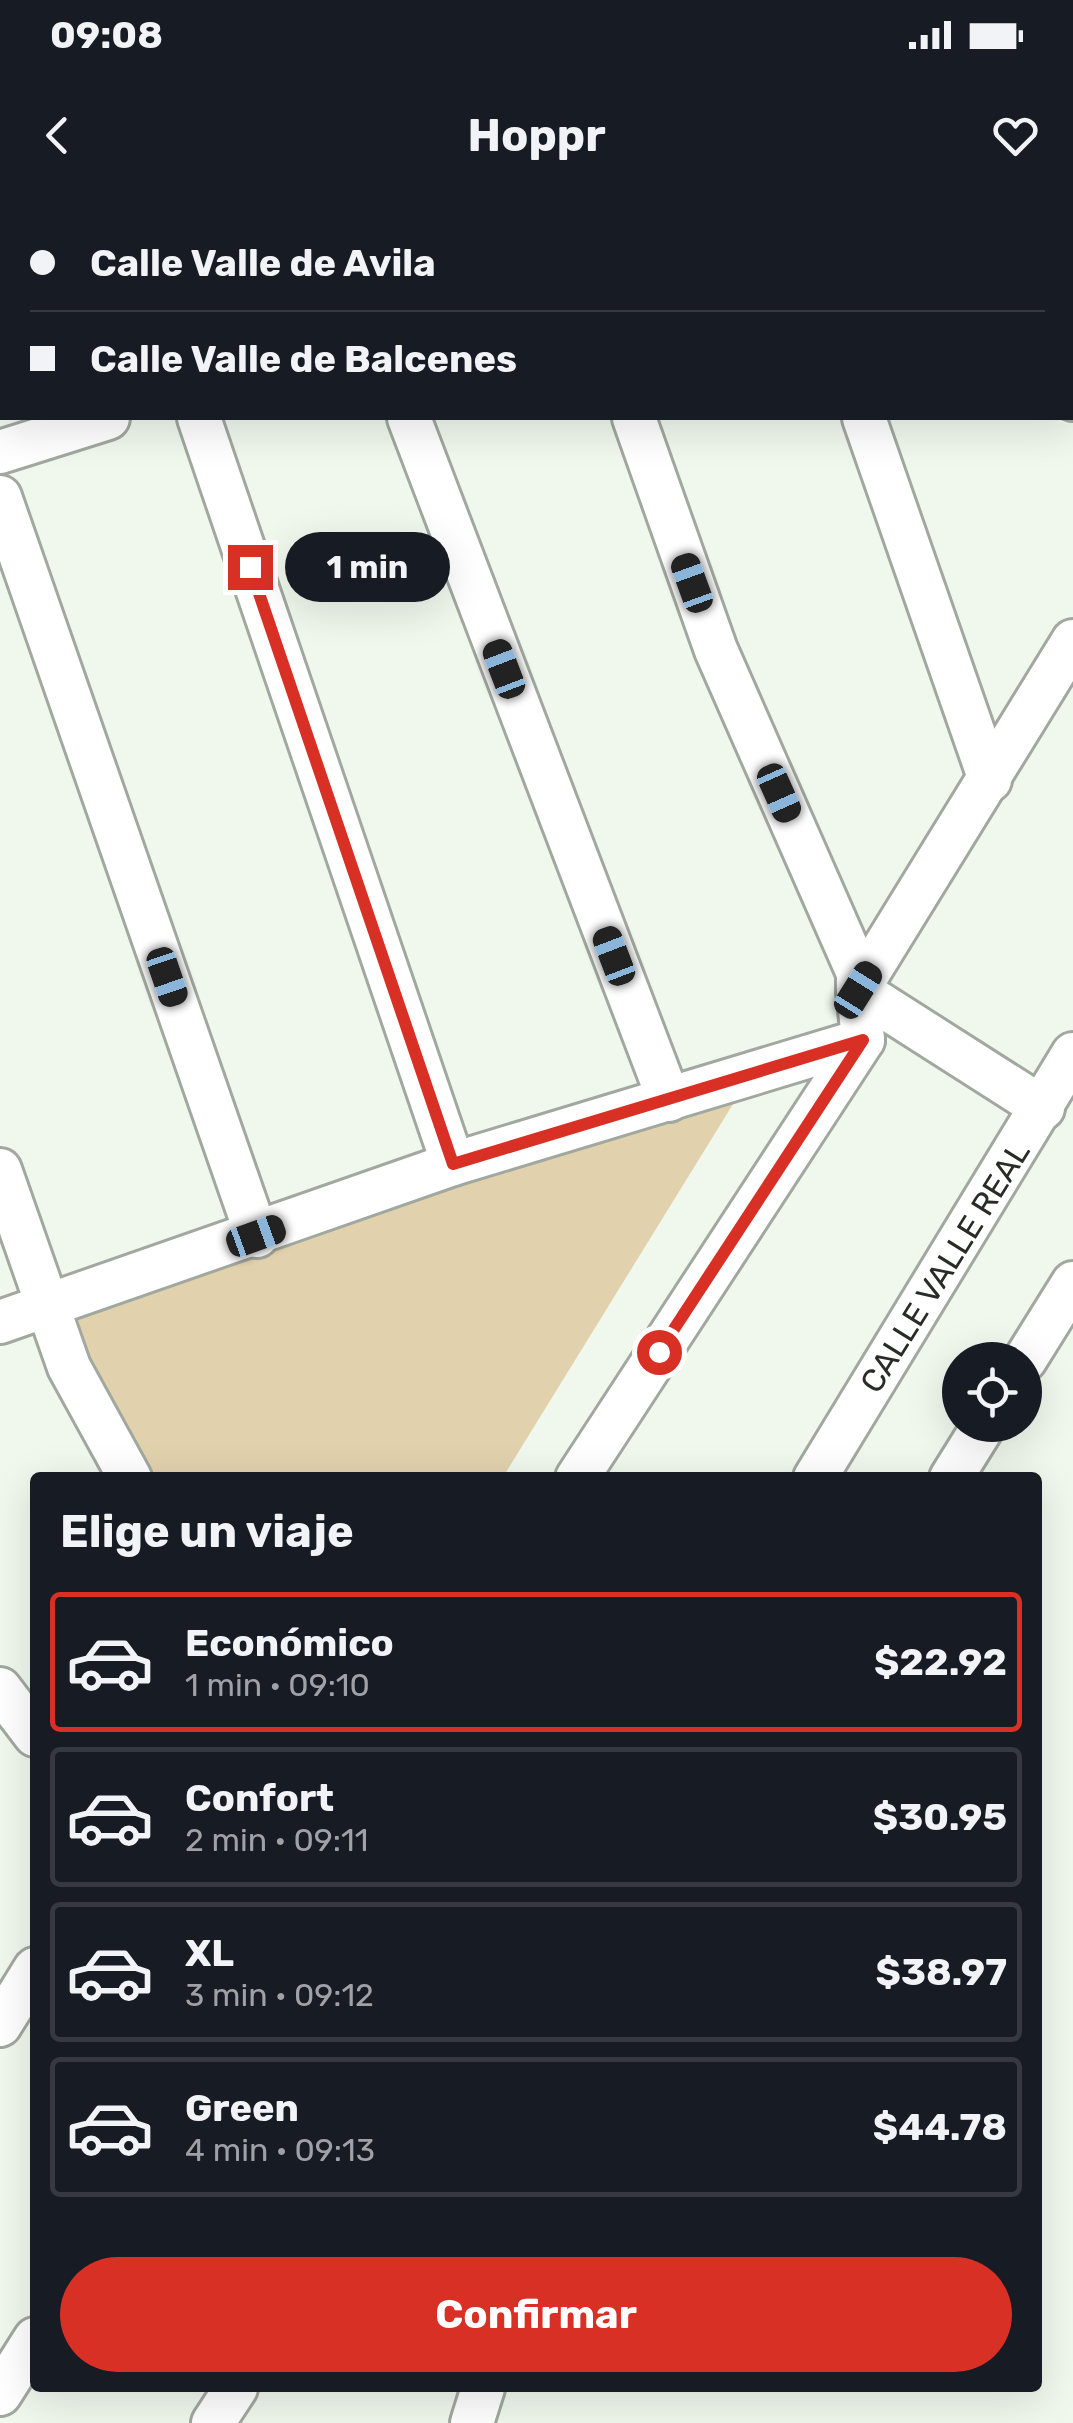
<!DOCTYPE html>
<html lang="es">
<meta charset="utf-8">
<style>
body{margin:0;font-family:Rubik,sans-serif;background:#20242c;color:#f1f3f6;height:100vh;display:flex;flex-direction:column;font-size:38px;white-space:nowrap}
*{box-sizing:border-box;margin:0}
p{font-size:32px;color:#9ea1a6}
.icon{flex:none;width:55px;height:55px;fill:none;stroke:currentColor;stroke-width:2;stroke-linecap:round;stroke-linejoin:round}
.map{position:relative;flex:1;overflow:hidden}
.panel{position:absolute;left:30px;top:1272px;width:1012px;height:920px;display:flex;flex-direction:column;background:#171b24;border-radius:10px;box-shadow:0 10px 40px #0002}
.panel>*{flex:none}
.hud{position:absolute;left:0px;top:0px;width:1075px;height:220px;box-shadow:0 10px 40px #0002;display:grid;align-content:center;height:220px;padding:0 30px;background:#171b24}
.controls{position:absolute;left:942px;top:1142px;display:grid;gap:20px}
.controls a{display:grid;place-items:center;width:100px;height:100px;border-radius:50%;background:#171b24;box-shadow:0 10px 40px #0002;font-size:50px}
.end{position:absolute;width:45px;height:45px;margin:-22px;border:12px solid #d93025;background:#fff;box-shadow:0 0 0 5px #fff}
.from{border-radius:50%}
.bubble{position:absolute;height:70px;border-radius:35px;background:#171b24;box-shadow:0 10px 40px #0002;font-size:32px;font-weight:700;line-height:70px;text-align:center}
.car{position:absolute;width:30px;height:60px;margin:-30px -15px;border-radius:12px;box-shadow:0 0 8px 2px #0007;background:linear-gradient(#222 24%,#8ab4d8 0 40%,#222 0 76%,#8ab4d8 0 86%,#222 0)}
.hud b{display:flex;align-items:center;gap:35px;height:95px;font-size:38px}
.hud b+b{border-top:2px solid #363941}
.hud i{width:25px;height:25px;background:#f1f3f6}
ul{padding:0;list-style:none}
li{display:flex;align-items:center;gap:30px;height:140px;margin:0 20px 15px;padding:0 10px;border:5px solid #363941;border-radius:10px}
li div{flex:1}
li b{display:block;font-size:38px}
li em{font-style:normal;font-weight:700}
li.on{border-color:#d93025}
li>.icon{width:90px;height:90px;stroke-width:1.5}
h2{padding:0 30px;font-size:45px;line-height:120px}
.cta{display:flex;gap:20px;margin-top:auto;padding:20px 30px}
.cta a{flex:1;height:115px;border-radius:60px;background:#d93025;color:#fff;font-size:40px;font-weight:700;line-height:115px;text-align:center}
.status{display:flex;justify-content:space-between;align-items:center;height:70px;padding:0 50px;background:#171b24;direction:ltr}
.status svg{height:28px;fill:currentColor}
header{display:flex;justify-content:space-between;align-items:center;height:130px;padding:0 30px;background:#171b24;font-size:45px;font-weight:700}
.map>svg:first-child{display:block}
</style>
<div class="status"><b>09:08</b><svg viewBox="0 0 49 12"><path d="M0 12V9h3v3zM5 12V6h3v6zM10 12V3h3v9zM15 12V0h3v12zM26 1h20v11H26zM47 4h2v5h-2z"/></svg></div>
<header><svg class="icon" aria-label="back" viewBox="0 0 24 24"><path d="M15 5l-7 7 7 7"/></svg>Hoppr<svg class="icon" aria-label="heart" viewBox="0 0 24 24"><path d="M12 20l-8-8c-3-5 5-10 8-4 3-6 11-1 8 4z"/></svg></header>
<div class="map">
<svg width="1073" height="2223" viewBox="0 0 1073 2223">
<rect width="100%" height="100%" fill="#f0f8ee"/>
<g fill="#e2d1ad">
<polygon points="0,0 257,0 2,2 0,85"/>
<polygon points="759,862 503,1277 137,1277 100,1218 66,1102"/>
</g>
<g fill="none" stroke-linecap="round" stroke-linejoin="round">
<g stroke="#a1a89f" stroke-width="48">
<g id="minor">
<polyline points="341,0 342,2"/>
<polyline points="1013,0 1014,2"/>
<polyline points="409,2 417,0"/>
<polyline points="788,2 796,0"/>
<polyline points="0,118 2,117"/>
<polyline points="1072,124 1073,124"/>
<polyline points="1072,197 1073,199"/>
<polyline points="199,218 453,964"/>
<polyline points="409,218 669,900"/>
<polyline points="634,218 716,450 858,773 858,790 1043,908"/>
<polyline points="864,218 990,580"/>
<polyline points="0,252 108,218"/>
<polyline points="0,297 257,1036"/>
<polyline points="0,970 69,1167 130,1278"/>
<polyline points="0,1122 453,964 863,840"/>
<polyline points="1025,1160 1073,1083"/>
<polyline points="577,1278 863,840 858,790 1073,441"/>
<polyline points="815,1278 1073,854"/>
<polyline points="951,1278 984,1225"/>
<polyline points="0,1489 35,1535"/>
<polyline points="0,1825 35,1769"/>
<polyline points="0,2194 35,2139"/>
<polyline points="213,2223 236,2188"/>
<polyline points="472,2223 483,2188"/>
</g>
</g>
<use href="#minor" stroke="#fff" stroke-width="42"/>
</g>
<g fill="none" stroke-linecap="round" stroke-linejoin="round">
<polyline stroke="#d93025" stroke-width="12" points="250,367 453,964 863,840 659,1152"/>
</g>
<g text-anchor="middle" stroke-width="8" stroke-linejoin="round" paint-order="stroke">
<g font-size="32" fill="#282b27" stroke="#fff">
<text transform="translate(945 1067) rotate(-58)" y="11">CALLE VALLE REAL</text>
</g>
</g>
</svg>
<div class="controls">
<a><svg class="icon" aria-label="locate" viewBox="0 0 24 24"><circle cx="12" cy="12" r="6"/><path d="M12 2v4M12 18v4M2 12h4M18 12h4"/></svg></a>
</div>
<i class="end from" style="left:659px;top:1152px"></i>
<i class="end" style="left:250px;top:367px"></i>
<div class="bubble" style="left:285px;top:332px;width:165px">1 min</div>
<i class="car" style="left:692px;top:383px;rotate:340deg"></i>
<i class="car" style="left:504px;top:469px;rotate:339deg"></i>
<i class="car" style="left:779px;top:593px;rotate:156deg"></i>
<i class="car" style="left:614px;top:756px;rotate:339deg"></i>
<i class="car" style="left:167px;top:777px;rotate:161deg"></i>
<i class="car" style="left:858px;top:790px;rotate:32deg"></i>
<i class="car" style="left:256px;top:1036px;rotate:70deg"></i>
<div class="hud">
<b><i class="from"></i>Calle Valle de Avila</b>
<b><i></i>Calle Valle de Balcenes</b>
</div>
<section class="panel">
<h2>Elige un viaje</h2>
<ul>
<li class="on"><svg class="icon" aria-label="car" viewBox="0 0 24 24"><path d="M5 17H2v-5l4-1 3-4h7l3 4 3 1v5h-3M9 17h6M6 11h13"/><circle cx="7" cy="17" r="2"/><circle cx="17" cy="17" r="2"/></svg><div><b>Económico</b><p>1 min · 09:10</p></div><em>$22.92</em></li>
<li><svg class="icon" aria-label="car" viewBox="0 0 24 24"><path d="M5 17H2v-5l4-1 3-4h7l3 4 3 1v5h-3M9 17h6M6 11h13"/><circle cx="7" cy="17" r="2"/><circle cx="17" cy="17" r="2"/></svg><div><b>Confort</b><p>2 min · 09:11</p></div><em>$30.95</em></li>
<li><svg class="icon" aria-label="car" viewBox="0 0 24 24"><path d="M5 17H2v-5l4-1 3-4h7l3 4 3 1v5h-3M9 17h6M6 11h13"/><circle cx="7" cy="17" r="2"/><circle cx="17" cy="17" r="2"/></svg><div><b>XL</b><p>3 min · 09:12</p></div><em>$38.97</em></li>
<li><svg class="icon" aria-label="car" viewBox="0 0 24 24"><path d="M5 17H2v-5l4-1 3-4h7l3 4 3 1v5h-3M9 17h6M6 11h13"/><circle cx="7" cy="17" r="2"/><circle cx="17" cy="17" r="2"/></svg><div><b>Green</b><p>4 min · 09:13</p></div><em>$44.78</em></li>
</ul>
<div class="cta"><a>Confirmar</a></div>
</section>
</div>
